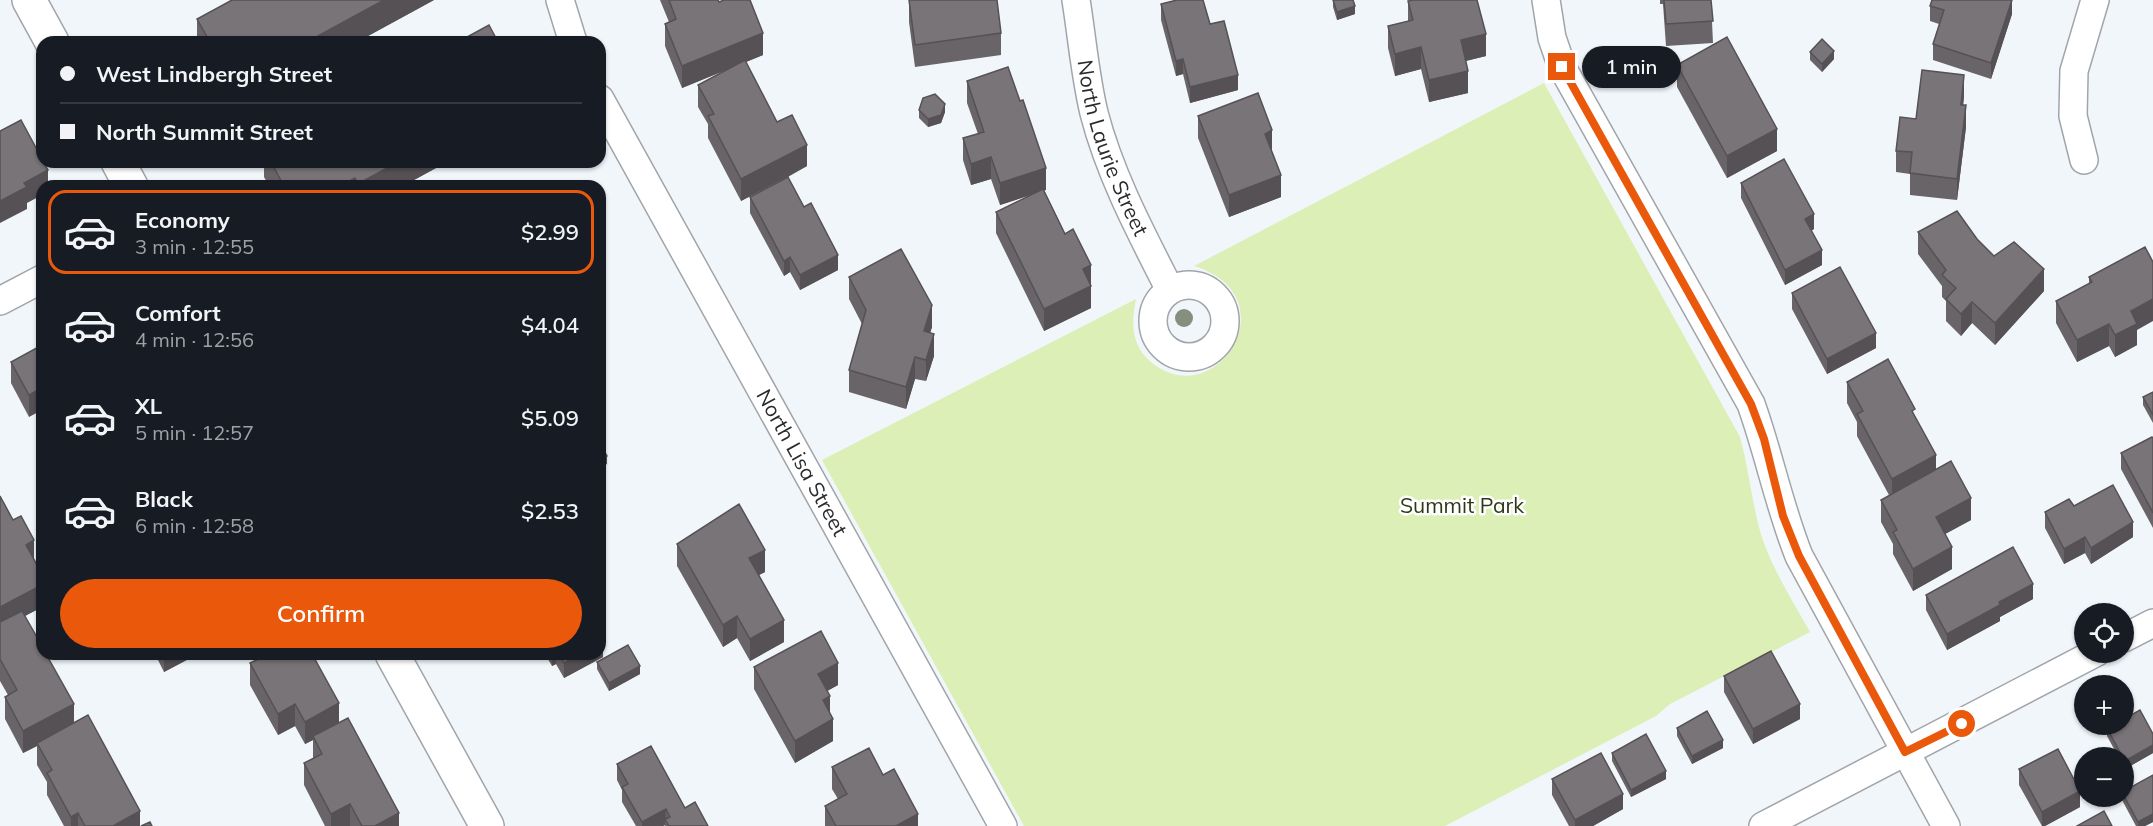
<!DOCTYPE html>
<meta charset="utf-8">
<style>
body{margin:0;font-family:Mulish,sans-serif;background:#20242c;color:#f1f3f6;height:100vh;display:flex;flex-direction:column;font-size:22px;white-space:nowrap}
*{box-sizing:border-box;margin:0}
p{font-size:20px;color:#9ea1a6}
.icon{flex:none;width:33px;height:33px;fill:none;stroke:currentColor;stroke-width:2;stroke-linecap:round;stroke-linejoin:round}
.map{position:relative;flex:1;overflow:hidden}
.drawer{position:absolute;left:36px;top:180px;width:570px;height:480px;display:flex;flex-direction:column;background:#171b24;border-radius:18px;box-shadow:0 2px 4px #0004}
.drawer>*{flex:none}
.banner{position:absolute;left:36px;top:36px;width:570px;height:132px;border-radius:18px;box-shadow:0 2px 4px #0004;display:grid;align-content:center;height:132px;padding:0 24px;background:#171b24}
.fabs{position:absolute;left:2074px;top:603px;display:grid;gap:12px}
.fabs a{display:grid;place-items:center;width:60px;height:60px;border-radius:50%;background:#171b24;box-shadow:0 2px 4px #0004;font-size:30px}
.end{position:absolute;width:27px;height:27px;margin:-14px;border:8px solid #ea580c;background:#fff;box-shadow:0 0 0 3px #fff}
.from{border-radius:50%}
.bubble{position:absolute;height:42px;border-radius:21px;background:#171b24;box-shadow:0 2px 4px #0004;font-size:20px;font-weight:600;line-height:42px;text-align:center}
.banner b{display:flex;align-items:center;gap:21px;height:57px;font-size:22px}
.banner b+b{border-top:2px solid #363941}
.banner i{width:15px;height:15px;background:#f1f3f6}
ul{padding:10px 0 0;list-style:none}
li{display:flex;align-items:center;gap:18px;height:84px;margin:0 12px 9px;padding:0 12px;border:3px solid transparent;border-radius:18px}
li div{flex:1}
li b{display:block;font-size:22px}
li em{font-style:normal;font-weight:600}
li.current{border-color:#ea580c}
li>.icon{width:54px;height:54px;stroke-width:1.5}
.cta{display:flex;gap:12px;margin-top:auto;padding:12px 24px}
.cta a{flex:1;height:69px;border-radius:36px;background:#ea580c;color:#fff;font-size:24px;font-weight:600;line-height:69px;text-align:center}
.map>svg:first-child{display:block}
</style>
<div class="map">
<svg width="2153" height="826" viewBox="0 0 2153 826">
<rect width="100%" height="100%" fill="#f1f6fb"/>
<path fill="#dbefb6" d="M1544 83 1740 437C1748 466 1751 495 1758 523 1767 562 1791 597 1810 632L1670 704 1656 716 1445 826H1024L822 460 1136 299C1131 323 1131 345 1151 362 1216 416 1292 296 1194 266Z"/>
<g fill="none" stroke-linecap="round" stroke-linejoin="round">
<g stroke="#a1a5aa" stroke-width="30">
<g id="street">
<polyline points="560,0 573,42"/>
<path id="s1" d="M1076 0C1082 37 1085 76 1094 113 1110 175 1141 233 1170 290"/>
<path d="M1546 0 1552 38 1562 67 1751 404C1769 454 1779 506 1799 556L1946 826"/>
<path id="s2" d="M600 99 1003 826"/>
<polyline points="2084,160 2073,116 2074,71 2095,0"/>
<circle cx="1189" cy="321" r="36"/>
<polyline points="0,301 42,279"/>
<polyline points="2124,638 2153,623"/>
<polyline points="1763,826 2097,652"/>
</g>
</g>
<g stroke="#a1a5aa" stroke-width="36">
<g id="secondary">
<polyline points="29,0 52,42"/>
<polyline points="118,162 131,186"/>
<polyline points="392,654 487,826"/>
</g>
</g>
<use href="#street" stroke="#fff" stroke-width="27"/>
<use href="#secondary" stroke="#fff" stroke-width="33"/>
</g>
<circle fill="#868e7d" cx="1184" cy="318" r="9"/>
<g fill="#686467">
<polygon points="434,0 357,42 197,42 197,19"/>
<polygon points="660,0 718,0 763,55 746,62 777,122 807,166 788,177 838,270 800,290 790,272 784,276 750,213 750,197 785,178 741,201 708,138 708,124 698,107 698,85 728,69 682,88 665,46 665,24 669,22"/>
<polygon points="909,0 1001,33 1001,55 915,67 909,22"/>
<polygon points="1333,0 1355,14 1337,20 1333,7"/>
<polygon points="1660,0 1711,0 1713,43 1666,46 1663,4 1660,4"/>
<polygon points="2012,0 2012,14 1991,79 1933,60 1933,44 1939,24 1930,21 1930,6"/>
<polygon points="1408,1 1486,56 1466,61 1468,93 1429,102 1421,69 1395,76 1388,48 1388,26 1408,21"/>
<polygon points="1161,4 1210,24 1238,90 1190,103 1183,74 1176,76 1161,20"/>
<polygon points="1810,52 1834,59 1822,72 1810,60"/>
<polygon points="1677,65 1777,151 1727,178 1677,87"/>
<polygon points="967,81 1020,101 1046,190 1044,190 1065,234 1091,265 1091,308 1044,331 996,233 996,212 1033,194 1000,205 991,179 971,185 963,160 963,138 978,134 967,103"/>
<polygon points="1964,96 1963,105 1966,127 1957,200 1910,195 1910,174 1896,172 1896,151 1916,119"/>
<polygon points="919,110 945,112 941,123 928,127 919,118"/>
<polygon points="1198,116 1272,152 1281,197 1229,217 1198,138"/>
<polygon points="264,162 447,162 403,186 269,186 264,177"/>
<polygon points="1741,183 1814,229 1811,231 1822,265 1785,285 1741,198"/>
<polygon points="1918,232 1977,239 1994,256 2044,291 1995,345 1972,323 1961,336 1946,321 1946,301 1942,297 1942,286 1918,254"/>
<polygon points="849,277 932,327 930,333 934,356 926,381 915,379 906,409 849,392 849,370 862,324 849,299"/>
<polygon points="2089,277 2137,330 2137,345 2115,357 2109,346 2077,362 2056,323 2056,301 2089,284"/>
<polygon points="1792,293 1876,348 1827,374 1792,309"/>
<polygon points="42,345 29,417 11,383 11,362"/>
<polygon points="1847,382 1915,417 1936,470 1971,520 1945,534 1952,569 1913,591 1893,554 1893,544 1881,522 1881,500 1889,495 1857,436 1857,422 1847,403"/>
<polygon points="2153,392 2153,423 2143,405 2143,397"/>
<polygon points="2153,438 2153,528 2121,469 2121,453"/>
<polygon points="0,496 34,560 42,607 25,616 74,723 140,826 64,826 47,795 47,782 37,765 37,746 23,753 5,719 5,697 8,695 0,681"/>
<polygon points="2074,506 2133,537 2091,564 2085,553 2064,564 2045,528 2045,512"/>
<polygon points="677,544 765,572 759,575 784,642 750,661 737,638 723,647 677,566"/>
<polygon points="1926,595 2033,599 2000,617 2000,621 1947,650 1926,610"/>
<polygon points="155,654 198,654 164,672"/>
<polygon points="255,654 312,654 339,723 399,826 325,826 304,785 304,763 313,759 313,740 305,744 295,726 278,735 250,685 250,663 258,660"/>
<polygon points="545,654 600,654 603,657 564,678 556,664 552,666"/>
<polygon points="597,662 640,674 609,691 597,669"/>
<polygon points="754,667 838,685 827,691 833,741 795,763 754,689"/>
<polygon points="1724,676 1800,719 1753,744 1724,692"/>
<polygon points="1677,728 1723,748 1692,764 1677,736"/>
<polygon points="2107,728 2153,734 2153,753 2125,769 2124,758 2119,758 2107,736"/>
<polygon points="1612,753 1666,779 1631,797 1612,761"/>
<polygon points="617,764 685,808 708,826 665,826 665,825 663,826 636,826 622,802 622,790 617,780"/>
<polygon points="832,767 883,775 918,826 825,826 825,806 838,799 832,789"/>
<polygon points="2019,769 2080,807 2045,826 2042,826 2019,785"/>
<polygon points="2153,775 2153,822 2145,826 2136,826 2122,800 2122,796 2124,796"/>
<polygon points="1552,779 1623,809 1593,826 1569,826 1552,795"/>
</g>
<g fill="#555154">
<polygon points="384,0 434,0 357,42 307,42"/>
<polygon points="2012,0 2012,14 1991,79 1991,63"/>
<polygon points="1355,6 1355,14 1337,20 1337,12"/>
<polygon points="763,33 763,55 682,88 682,66"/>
<polygon points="1486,34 1486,56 1461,62 1461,40"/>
<polygon points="1421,47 1421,69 1395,76 1395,54"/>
<polygon points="1834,51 1834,59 1822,72 1822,64"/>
<polygon points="1183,59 1183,74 1176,76 1176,61"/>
<polygon points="1468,71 1468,93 1429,102 1429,80"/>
<polygon points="1238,75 1238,90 1190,103 1190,87"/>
<polygon points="1964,75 1964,96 1961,127 1961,105"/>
<polygon points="945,104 945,112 941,123 928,127 928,119"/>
<polygon points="1966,105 1966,127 1957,200 1957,179"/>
<polygon points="1777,129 1777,151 1727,178 1727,156"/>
<polygon points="1272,130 1272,152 1265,134"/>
<polygon points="807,145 807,166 741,201 741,179"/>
<polygon points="991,157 991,179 971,185 971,164"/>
<polygon points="398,162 447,162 403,186 358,186 358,184"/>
<polygon points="1046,168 1046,190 1000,205 1000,183"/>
<polygon points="48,170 48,186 42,186 42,195 27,203 27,209 0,223 0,201 24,183"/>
<polygon points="1281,175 1281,197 1229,217 1229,195"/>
<polygon points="355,178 355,186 340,186"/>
<polygon points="1814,214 1814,229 1805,234 1805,219"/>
<polygon points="1822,250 1822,265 1785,285 1785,270"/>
<polygon points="838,255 838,270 800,290 800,275"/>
<polygon points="790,257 790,272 784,276 784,261"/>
<polygon points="1091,265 1091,308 1044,331 1044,309 1083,269"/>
<polygon points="2044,269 2044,291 1995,345 1995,323"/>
<polygon points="2153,299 2153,321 2137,330 2137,345 2115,357 2115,335 2131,311"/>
<polygon points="1972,302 1972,323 1961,336 1961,314"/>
<polygon points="932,305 932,327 924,353 924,331"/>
<polygon points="2109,324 2109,346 2077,362 2077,340"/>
<polygon points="1876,333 1876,348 1827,374 1827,359"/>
<polygon points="934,334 934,356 926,381 926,360"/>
<polygon points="915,357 915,379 906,409 906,387"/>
<polygon points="42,388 42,410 29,417 29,395"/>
<polygon points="1936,455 1936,477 1892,501 1892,479"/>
<polygon points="607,456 607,464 600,468 600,460"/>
<polygon points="1971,498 1971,520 1936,539 1936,517"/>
<polygon points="2133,522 2133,537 2091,564 2091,548"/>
<polygon points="2085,537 2085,553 2064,564 2064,549"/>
<polygon points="34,540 34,562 26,545"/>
<polygon points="1952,547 1952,569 1913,591 1913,569"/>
<polygon points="765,550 765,572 749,580 749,558"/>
<polygon points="2033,584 2033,599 2000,617 2000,621 1947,650 1947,634 1999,602"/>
<polygon points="42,585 42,607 0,629 0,607"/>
<polygon points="737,616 737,638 723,647 723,625"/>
<polygon points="784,620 784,642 750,661 750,639"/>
<polygon points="603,642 603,657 564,678 564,663 580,654 600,654 600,643"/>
<polygon points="170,654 198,654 164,672 164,657"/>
<polygon points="552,654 556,654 556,664 552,666"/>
<polygon points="838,663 838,685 818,696 818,674"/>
<polygon points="640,666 640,674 609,691 609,683"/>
<polygon points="830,696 830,718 823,700"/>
<polygon points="339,703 339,725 313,736 313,740 305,744 305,722"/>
<polygon points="74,704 74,726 37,743 37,746 23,753 23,731"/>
<polygon points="295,704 295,726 278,735 278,714"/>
<polygon points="1800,704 1800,719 1753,744 1753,729"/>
<polygon points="833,719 833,741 795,763 795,741"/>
<polygon points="1723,740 1723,748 1692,764 1692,756"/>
<polygon points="2153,745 2153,753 2125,769 2125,761"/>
<polygon points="1666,771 1666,779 1631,797 1631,790"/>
<polygon points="2080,791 2080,807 2045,826 2042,826 2042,812"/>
<polygon points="1623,794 1623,809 1593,826 1575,826 1575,820"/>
<polygon points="350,804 350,826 331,826 331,814"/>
<polygon points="666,809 665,825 663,826 642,826 642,822"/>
<polygon points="140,811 140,826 113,826"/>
<polygon points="78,813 78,826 71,826 71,817"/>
<polygon points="399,813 399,826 375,826"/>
<polygon points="918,814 918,826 896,826"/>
<polygon points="2153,814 2153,822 2145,826 2138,826 2138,822"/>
</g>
<g fill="#797478" stroke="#555154" stroke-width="1.5">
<polygon points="232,0 384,0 307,42 210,42 197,19"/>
<polygon points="669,0 718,0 719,2 724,0 750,0 763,33 682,66 665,24 676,19"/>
<polygon points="909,0 997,0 1001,33 915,45"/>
<polygon points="1177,0 1203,0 1210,24 1224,21 1238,75 1190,87 1183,59 1176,61 1161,4"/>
<polygon points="1333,0 1353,0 1355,6 1337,12"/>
<polygon points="1413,0 1477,0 1486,34 1461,40 1468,71 1429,80 1421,47 1395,54 1388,26 1413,20 1408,1"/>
<polygon points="1664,0 1711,0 1713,21 1666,24"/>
<polygon points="1932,0 2012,0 1991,63 1933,44 1944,10 1930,6"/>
<polygon points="489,25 498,42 458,42"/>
<polygon points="1727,37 1777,129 1727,156 1677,65"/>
<polygon points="1822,39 1834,51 1822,64 1810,52"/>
<polygon points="745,60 777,122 792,115 807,145 741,179 708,116 714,114 698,85"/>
<polygon points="1008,67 1020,101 1023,100 1046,168 1000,183 991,157 971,164 963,138 984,132 967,81"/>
<polygon points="1922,70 1964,75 1961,105 1966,105 1957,179 1910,173 1912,152 1896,151 1900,117 1916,119"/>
<polygon points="1258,93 1272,130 1265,134 1281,175 1229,195 1198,116"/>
<polygon points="935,94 945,104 941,115 928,119 919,110 923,98"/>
<polygon points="21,120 42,159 42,162 43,162 48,170 24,183 27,187 0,201 0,131"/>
<polygon points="1784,159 1814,214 1805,219 1822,250 1785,270 1741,183"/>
<polygon points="271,162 398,162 358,184 355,178 340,186 284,186"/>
<polygon points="788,177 804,207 811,203 838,255 800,275 790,257 784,261 750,197"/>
<polygon points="1043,189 1065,234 1073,229 1091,265 1083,269 1091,286 1044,309 996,212"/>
<polygon points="1957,211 1977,239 1994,256 2014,242 2044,269 1995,323 1972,302 1961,314 1946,299 1956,288 1942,275 1946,270 1918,232"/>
<polygon points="2145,247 2153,262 2153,299 2131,311 2137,324 2115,335 2109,324 2077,340 2056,301 2092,282 2089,277"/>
<polygon points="901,249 932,305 924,331 934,334 926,360 915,357 906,387 849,370 866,310 849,277"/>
<polygon points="1840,267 1876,333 1827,359 1792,293"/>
<polygon points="42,345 42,388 29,395 11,362"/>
<polygon points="1888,359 1915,409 1912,411 1936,455 1892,479 1857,414 1863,411 1847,382"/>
<polygon points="2153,392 2153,415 2143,397"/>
<polygon points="2152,437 2153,438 2153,513 2121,453"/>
<polygon points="600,444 607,456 600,460"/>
<polygon points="1951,461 1971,498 1936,517 1952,547 1913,569 1893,532 1897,530 1881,500"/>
<polygon points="2113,485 2133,522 2091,548 2085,537 2064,549 2045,512 2069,499 2074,506"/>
<polygon points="0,496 13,520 21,516 34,540 26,545 42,574 42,585 0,607"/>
<polygon points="739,504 765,550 749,558 784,620 750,639 737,616 723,625 677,544"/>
<polygon points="2013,547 2033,584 1999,602 2000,605 1947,634 1926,595"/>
<polygon points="22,611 42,646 42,654 46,654 74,704 23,731 5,697 17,690 0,659 0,622"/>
<polygon points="821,631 838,663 818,674 830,696 823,700 833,719 795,741 754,667"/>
<polygon points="628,645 640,666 609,683 597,662"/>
<polygon points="1771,651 1800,704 1753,729 1724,676"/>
<polygon points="266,654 312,654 339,703 305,722 295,704 278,714 250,663 267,655"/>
<polygon points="559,654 580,654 564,663"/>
<polygon points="2140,710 2153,734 2153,745 2125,761 2124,758 2123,758 2107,728 2114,724 2124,724 2124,719"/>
<polygon points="1707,711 1723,740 1692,756 1677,728"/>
<polygon points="88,715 140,811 113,826 85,826 78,813 71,817 47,773 52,770 37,743"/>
<polygon points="348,718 399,813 375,826 362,826 350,804 331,814 304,763 322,754 313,736"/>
<polygon points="1646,734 1666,771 1631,790 1612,753"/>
<polygon points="651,746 685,808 695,802 708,826 669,826 665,819 670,817 666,809 642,822 622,787 628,784 617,764"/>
<polygon points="869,748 883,775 894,769 918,814 896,826 836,826 825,806 847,794 832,767"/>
<polygon points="2058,749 2080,791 2042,812 2019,769"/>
<polygon points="1601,753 1623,794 1575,820 1552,779"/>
<polygon points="2153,775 2153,814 2138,822 2124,796 2124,791"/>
<polygon points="2104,811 2112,826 2077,826"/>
<polygon points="150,822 152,826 141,826"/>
</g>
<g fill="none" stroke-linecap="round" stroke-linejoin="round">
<polyline stroke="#ea580c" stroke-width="8" points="1562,67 1751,404 1764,439 1783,516 1799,556 1905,752 1962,724"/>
</g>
<g text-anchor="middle" stroke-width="5" stroke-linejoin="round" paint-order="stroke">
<g font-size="21" fill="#292b2d" stroke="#fff">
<text dy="7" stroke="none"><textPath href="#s1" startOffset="153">North Laurie Street</textPath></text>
<text dy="7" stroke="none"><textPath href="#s2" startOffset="416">North Lisa Street</textPath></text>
</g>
<g font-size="21" fill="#2e3816" stroke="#fff">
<text x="1462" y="513">Summit Park</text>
</g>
</g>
</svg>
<div class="fabs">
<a><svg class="icon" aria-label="locate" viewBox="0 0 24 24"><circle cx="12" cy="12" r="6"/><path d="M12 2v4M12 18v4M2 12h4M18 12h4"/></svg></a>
<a>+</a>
<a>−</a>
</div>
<i class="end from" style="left:1962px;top:724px"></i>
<i class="end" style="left:1562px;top:67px"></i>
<div class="bubble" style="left:1582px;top:46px;width:99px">1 min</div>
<div class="banner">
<b><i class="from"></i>West Lindbergh Street</b>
<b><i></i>North Summit Street</b>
</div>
<section class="drawer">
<ul>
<li class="current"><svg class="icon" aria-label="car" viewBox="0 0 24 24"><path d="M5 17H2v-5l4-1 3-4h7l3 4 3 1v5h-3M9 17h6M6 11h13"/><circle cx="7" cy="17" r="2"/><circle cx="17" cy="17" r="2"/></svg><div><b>Economy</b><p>3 min · 12:55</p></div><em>$2.99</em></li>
<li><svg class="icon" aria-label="car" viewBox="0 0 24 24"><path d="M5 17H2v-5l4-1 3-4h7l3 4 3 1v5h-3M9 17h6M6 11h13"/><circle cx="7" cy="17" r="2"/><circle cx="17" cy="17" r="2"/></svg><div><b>Comfort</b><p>4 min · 12:56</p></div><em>$4.04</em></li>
<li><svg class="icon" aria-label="car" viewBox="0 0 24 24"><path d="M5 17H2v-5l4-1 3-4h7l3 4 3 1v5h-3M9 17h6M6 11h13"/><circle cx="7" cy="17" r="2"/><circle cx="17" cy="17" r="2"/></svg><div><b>XL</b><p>5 min · 12:57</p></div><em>$5.09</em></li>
<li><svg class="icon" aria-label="car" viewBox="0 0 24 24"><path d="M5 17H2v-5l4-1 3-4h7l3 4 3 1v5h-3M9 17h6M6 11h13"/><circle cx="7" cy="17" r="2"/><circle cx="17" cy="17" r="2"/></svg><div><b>Black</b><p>6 min · 12:58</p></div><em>$2.53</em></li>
</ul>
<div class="cta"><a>Confirm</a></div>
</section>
</div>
